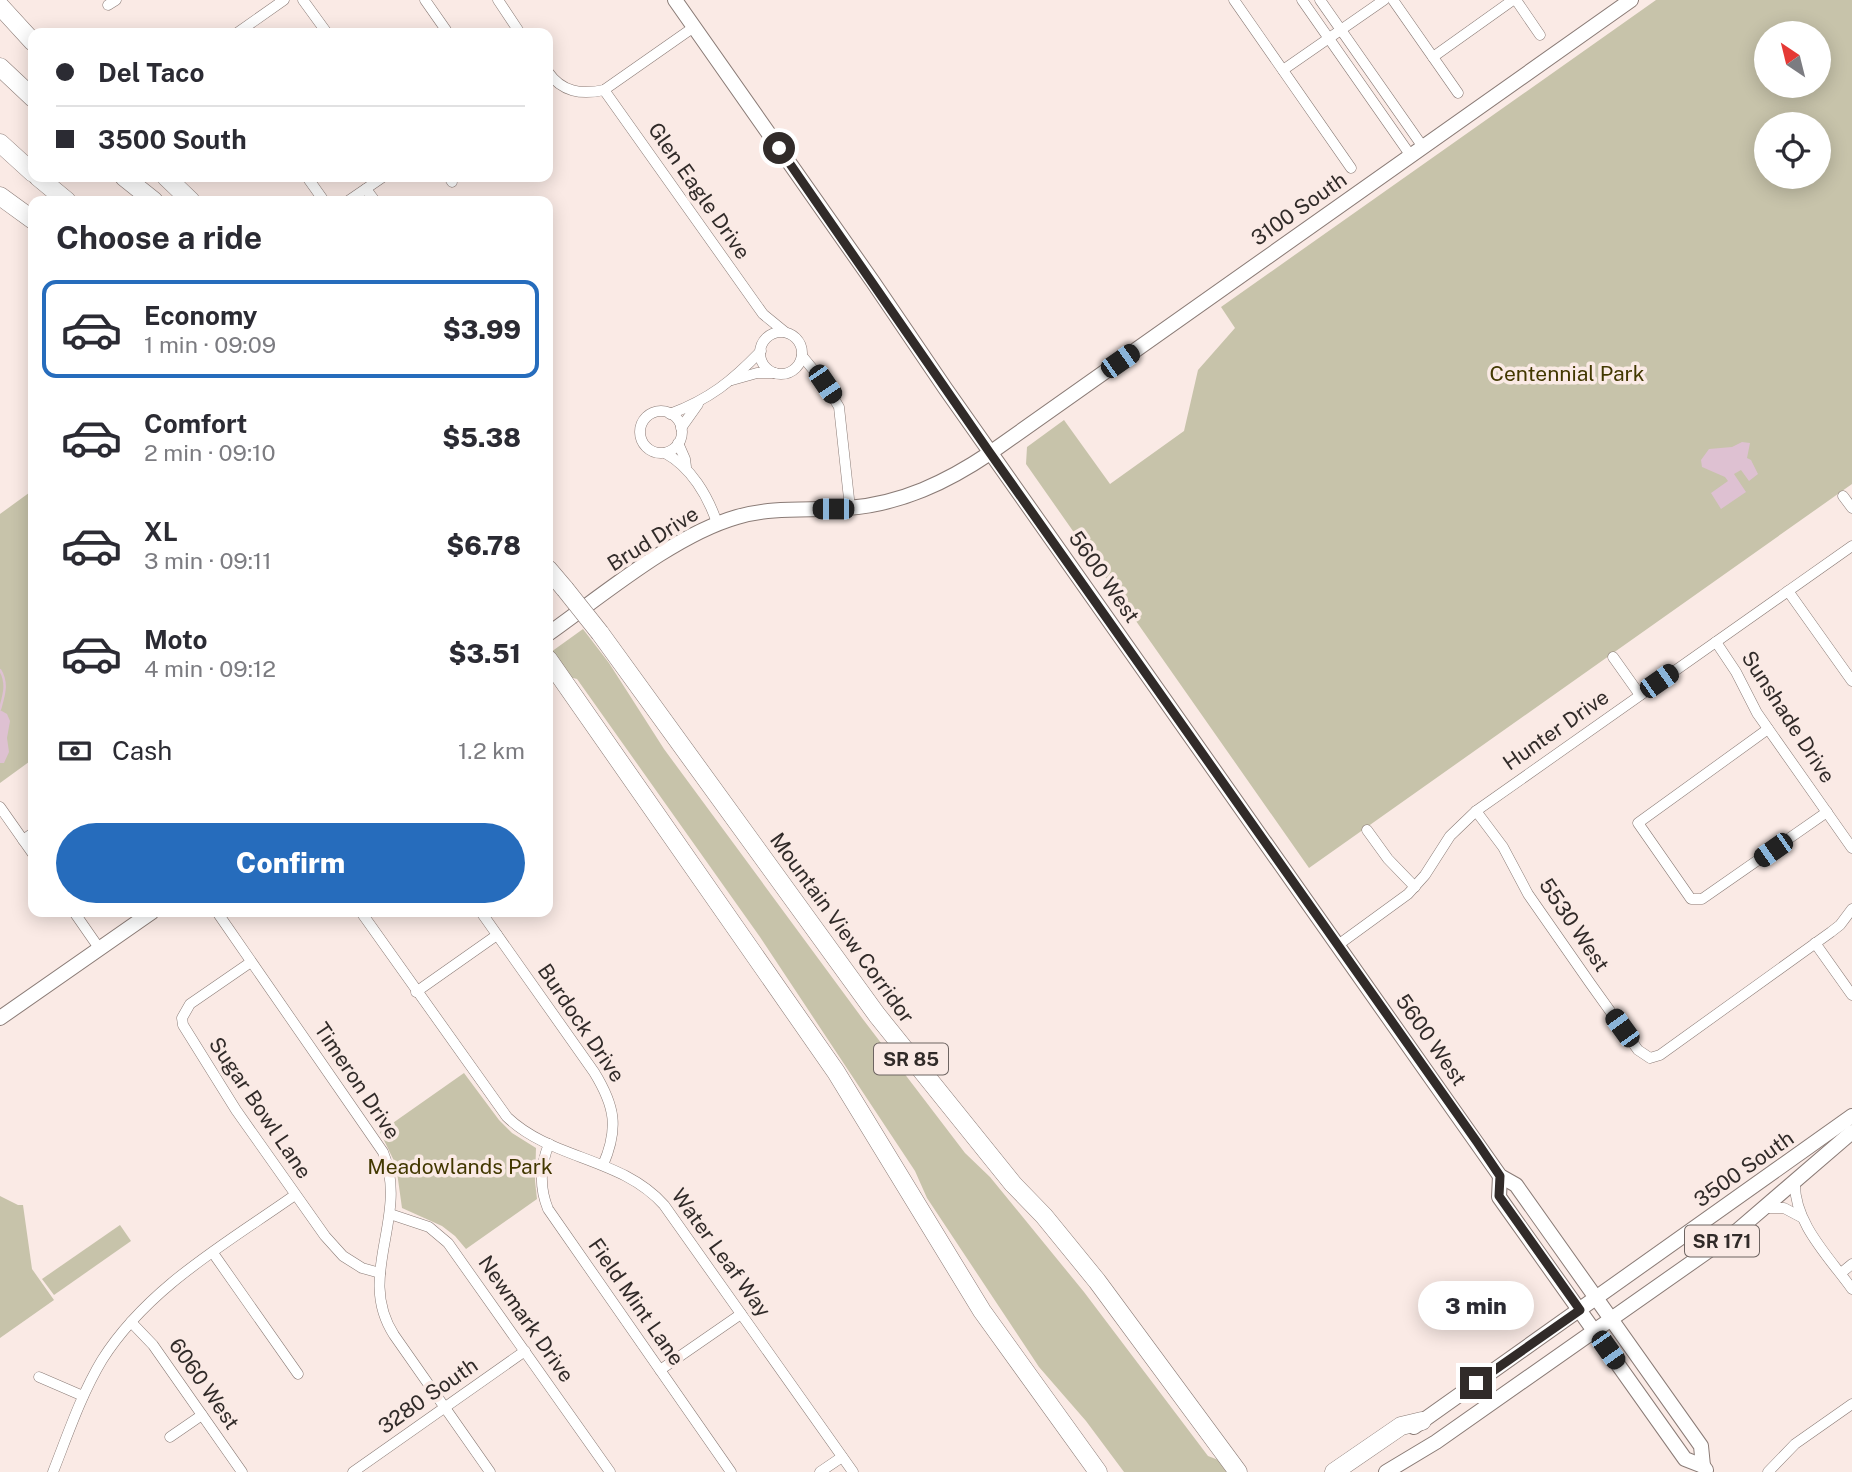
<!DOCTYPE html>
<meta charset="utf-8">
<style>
body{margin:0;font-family:"Public Sans",sans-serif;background:#f7f7f7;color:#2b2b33;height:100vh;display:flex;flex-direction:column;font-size:26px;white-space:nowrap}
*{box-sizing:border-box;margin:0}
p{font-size:23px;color:#7c7c81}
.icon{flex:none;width:38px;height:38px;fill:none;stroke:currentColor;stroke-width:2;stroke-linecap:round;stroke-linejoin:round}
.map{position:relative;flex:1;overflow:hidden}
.details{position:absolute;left:28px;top:196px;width:525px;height:721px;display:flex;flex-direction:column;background:#fff;border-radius:14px;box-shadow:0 4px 18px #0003}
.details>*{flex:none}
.hud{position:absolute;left:28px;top:28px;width:525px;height:154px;border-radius:14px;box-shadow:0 4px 18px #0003;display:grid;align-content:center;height:154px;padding:0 28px;background:#fff}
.needle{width:46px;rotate:325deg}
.buttons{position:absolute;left:1754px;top:21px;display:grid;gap:14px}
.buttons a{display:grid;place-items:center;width:77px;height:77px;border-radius:50%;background:#fff;box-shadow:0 4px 18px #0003;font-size:35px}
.end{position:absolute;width:32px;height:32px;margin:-16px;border:9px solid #312b29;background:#fff;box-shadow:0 0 0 4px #fff}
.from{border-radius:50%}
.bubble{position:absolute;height:49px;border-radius:24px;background:#fff;box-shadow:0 4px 18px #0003;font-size:23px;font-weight:800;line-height:49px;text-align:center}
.car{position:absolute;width:21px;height:42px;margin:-21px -10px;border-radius:9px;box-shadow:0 0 5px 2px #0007;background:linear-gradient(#222 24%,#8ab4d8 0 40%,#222 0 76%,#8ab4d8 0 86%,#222 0)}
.hud b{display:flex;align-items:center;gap:24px;height:66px;font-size:26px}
.hud b+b{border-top:2px solid #e1e1e2}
.hud i{width:18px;height:18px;background:#2b2b33}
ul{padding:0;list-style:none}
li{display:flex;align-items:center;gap:21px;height:98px;margin:0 14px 10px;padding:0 14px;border:4px solid transparent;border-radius:14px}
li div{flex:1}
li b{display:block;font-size:26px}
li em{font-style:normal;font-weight:800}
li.current{border-color:#266cbc}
li>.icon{width:63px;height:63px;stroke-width:1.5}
h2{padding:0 28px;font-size:32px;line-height:84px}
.pay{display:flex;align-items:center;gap:18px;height:77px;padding:0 28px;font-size:26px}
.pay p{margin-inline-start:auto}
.button{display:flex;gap:14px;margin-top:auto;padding:14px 28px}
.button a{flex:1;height:80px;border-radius:42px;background:#266cbc;color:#fff;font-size:28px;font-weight:800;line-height:80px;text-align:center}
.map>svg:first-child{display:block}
</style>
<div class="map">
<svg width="1852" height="1472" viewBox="0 0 1852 1472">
<rect width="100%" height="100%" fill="#faeae5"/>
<g fill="#c7c3aa" fill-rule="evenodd">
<path d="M1656 0H1852V484L1309 868 1026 464 1027 447 1064 420 1110 484 1184 431 1198 370 1235 328 1221 307ZM1766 33H1818V86H1766ZM1766 124H1818V177H1766Z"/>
<polygon points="33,490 33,759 0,783 0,514"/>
<polygon points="583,629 609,663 664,749 862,1018 965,1153 990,1177 1084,1292 1208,1456 1221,1461 1228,1472 1124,1472 1086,1421 1039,1367 927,1198 915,1171 760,937 577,679 569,677 551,652"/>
<polygon points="464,1073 499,1120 512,1133 536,1148 535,1181 537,1199 466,1249 455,1236 442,1226 402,1208 396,1165 380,1132"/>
<polygon points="0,1196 18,1205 23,1205 32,1269 54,1300 0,1338"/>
<polygon points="120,1225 131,1241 54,1295 42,1279"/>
</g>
<g fill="#dec1d2">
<polygon points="1742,442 1750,443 1747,458 1751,460 1758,474 1749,481 1741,470 1734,474 1746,492 1721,509 1711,493 1728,481 1725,477 1702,467 1701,460 1709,449 1732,447"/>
<polygon points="0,710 7,714 10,721 7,738 9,752 4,763 0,763"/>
</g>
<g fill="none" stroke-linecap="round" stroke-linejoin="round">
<path stroke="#dec1d2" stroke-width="2.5" d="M0 670C8 683 4 695 0 709"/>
<g stroke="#8a7b76" stroke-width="11">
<g id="street">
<polyline points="303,0 327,33"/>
<polyline points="425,0 446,30"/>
<polyline points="498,0 520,33"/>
<polyline points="1234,0 1351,168"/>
<polyline points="1302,0 1411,156"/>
<polyline points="1320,0 1423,147"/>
<polyline points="1393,0 1458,93"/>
<polyline points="1516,0 1540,35"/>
<polyline points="108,5 116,0"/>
<polyline points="237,33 284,0"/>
<polyline points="1433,57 1513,0"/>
<polyline points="1283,70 1384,0"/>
<path d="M548 72C562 92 581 95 604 90L694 27"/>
<polyline points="604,90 763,314 785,332"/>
<polyline points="307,177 324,201"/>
<polyline points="449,177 452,182"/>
<polyline points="366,189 375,201"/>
<polyline points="348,201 383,177"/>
<circle cx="781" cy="353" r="21"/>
<polyline points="802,356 825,384 839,407 850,508"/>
<polyline points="732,380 757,373 775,373"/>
<circle cx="661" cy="432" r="21"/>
<path d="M670 414C710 399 732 381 761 351"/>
<polyline points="681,428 698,404"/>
<polyline points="678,443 685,459 686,467"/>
<path d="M665 453C691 467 708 496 717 523"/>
<polyline points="1843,496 1852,508"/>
<polyline points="1788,591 1852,681"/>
<polyline points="1716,642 1736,672 1757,713 1852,848"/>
<polyline points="1613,657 1640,695"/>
<polyline points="1768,729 1638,823 1691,899 1702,899 1827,812"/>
<polyline points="0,807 33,854"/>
<polyline points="1476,811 1503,847 1528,894 1590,983 1638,1050 1650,1058 1660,1055 1831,932 1840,925 1852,909"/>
<polyline points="1367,830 1388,859 1415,887"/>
<polyline points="23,840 33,833"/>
<polyline points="74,912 99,948"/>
<path d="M217 912 383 1152C410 1217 355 1275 394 1335L490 1472"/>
<path d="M361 912 507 1117C552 1160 621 1157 664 1205L853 1472"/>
<path d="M481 912 594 1072C615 1106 619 1128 603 1165"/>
<polyline points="1815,943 1852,995"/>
<polyline points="1338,945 1408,894 1425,875 1450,836 1476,811 1852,546"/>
<polyline points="251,962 190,1004 182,1018 183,1025 236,1110 325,1236 343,1256 362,1268 380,1273"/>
<polyline points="416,992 497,935"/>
<path d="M549 1144C540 1166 539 1187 548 1209L731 1472"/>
<path d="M1795 1181C1793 1222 1829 1257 1852 1289"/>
<polyline points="1765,1208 1784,1208 1801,1217"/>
<polyline points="390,1214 429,1227 448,1243 610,1472"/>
<polyline points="213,1253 298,1374"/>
<polyline points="1841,1273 1852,1264"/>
<polyline points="131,1322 153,1345 242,1472"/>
<polyline points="660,1370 741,1314"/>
<polyline points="39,1377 83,1396"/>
<polyline points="170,1437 202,1415"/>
<path d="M53 1472C68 1434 81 1395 102 1360 148 1287 227 1243 295 1195"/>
<polyline points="353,1472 525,1351"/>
<polyline points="820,1472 842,1457"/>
<polyline points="1768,1472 1795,1444 1852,1404"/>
</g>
</g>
<g stroke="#8a7b76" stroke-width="16">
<g id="secondary">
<polyline points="675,0 873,282 945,388 1500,1176 1516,1185 1701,1446 1703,1466"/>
<path d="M548 634C603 595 674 535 737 517 774 506 811 511 848 508 901 504 947 482 990 453L1631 0"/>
<polyline points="0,1018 152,912"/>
<polyline points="1500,1176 1499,1197 1685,1459 1703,1466 1706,1470"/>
</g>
</g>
<g stroke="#8a7b76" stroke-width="16">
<g id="primary">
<polyline points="1414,1427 1852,1116"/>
<polyline points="1386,1472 1436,1442 1738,1230 1852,1132"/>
</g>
</g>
<g stroke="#8a7b76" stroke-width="19">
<g id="highway">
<polyline points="0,6 33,42"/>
<polyline points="0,67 33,98"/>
<polyline points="0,143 33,173"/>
<polyline points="38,177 67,201"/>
<polyline points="124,177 154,201"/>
<polyline points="166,177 191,201"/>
<polyline points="0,196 33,220"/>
<polyline points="548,569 565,589"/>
<polyline points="600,633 877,1015 1013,1184 1044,1216 1097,1281 1238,1472"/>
<polyline points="548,659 836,1072 982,1311 1098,1472"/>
<polyline points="1334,1472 1401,1426 1422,1421"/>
</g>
</g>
<use href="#street" stroke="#fff" stroke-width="10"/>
<use href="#secondary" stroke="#fff" stroke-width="14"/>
<use href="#primary" stroke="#fff" stroke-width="14"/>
<use href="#highway" stroke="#fff" stroke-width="18"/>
<g stroke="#8a7b76" stroke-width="19" stroke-linecap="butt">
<polyline id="highway-bridge" points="565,589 600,633"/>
</g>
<use href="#highway-bridge" stroke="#fff" stroke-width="18"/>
</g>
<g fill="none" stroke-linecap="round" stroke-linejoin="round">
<polyline stroke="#312b29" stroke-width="9" points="779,148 990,453 1477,1142 1500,1176 1499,1196 1580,1310 1476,1383"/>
</g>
<g text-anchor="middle" stroke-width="7" stroke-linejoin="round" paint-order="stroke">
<g fill="#faeae5" stroke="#6d6461" stroke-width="2">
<rect x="874" y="1043.5" width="74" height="31" rx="5"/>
<rect x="1685" y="1225.5" width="74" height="31" rx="5"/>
</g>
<g font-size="19" font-weight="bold" fill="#312b29">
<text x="911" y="1066">SR 85</text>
<text x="1722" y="1248">SR 171</text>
</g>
<g font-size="21" fill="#312b29" stroke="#faeae5">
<text transform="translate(699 191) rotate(55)" y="7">Glen Eagle Drive</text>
<text transform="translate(1299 209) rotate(-35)" y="7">3100 South</text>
<text transform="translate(653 539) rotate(-32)" y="7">Brud Drive</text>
<text transform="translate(1104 577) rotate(55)" y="7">5600 West</text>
<text transform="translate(1788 717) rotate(57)" y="7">Sunshade Drive</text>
<text transform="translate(1556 730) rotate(-35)" y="7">Hunter Drive</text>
<text transform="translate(1574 925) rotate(56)" y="7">5530 West</text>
<text transform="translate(842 928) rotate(54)" y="7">Mountain View Corridor</text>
<text transform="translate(581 1023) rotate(56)" y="7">Burdock Drive</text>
<text transform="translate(1431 1040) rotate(55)" y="7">5600 West</text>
<text transform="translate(357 1081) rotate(56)" y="7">Timeron Drive</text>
<text transform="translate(260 1108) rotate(56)" y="7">Sugar Bowl Lane</text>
<text transform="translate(1744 1169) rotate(-35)" y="7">3500 South</text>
<text transform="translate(721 1253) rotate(54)" y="7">Water Leaf Way</text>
<text transform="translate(636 1302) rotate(55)" y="7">Field Mint Lane</text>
<text transform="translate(526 1319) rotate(55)" y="7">Newmark Drive</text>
<text transform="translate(204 1384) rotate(55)" y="7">6060 West</text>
<text transform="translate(428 1396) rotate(-35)" y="7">3280 South</text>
</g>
<g font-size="21" fill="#423800" stroke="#faeae5">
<text x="1567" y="381">Centennial Park</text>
<text x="460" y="1174">Meadowlands Park</text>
</g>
</g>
</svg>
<div class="buttons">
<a><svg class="needle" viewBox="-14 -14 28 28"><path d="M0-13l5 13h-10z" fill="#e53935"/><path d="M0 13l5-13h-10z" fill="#7c7c81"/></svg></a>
<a><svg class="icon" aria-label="locate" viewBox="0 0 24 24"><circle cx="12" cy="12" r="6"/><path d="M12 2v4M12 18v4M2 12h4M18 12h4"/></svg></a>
</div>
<i class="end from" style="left:779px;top:148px"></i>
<i class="end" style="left:1476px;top:1383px"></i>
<div class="bubble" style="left:1418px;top:1281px;width:116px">3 min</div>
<i class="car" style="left:1120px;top:361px;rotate:55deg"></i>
<i class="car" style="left:825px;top:384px;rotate:146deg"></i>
<i class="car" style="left:833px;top:509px;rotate:270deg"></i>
<i class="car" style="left:1659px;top:681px;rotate:55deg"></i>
<i class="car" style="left:1773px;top:850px;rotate:235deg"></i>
<i class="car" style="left:1622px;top:1028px;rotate:324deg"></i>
<i class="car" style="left:1608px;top:1350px;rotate:145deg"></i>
<div class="hud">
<b><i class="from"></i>Del Taco</b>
<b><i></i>3500 South</b>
</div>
<section class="details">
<h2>Choose a ride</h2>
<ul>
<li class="current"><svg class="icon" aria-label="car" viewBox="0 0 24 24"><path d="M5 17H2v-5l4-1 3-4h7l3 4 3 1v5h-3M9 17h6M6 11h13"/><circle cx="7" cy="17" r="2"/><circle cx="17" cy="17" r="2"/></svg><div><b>Economy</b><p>1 min · 09:09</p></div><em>$3.99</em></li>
<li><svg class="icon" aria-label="car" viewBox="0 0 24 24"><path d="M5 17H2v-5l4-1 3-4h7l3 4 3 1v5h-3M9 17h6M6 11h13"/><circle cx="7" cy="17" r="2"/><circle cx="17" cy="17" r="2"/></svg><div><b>Comfort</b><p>2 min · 09:10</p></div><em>$5.38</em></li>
<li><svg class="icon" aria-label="car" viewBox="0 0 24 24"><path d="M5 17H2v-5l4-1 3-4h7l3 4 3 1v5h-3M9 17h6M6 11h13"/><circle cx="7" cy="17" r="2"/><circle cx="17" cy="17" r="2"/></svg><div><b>XL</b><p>3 min · 09:11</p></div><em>$6.78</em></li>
<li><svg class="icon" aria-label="car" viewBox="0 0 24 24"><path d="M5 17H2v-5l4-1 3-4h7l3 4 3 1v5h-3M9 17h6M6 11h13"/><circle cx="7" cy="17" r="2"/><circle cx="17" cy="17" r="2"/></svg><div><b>Moto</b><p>4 min · 09:12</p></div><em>$3.51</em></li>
</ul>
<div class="pay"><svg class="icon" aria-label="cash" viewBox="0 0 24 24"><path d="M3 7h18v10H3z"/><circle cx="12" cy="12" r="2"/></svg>Cash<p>1.2 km</p></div>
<div class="button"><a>Confirm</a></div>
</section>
</div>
